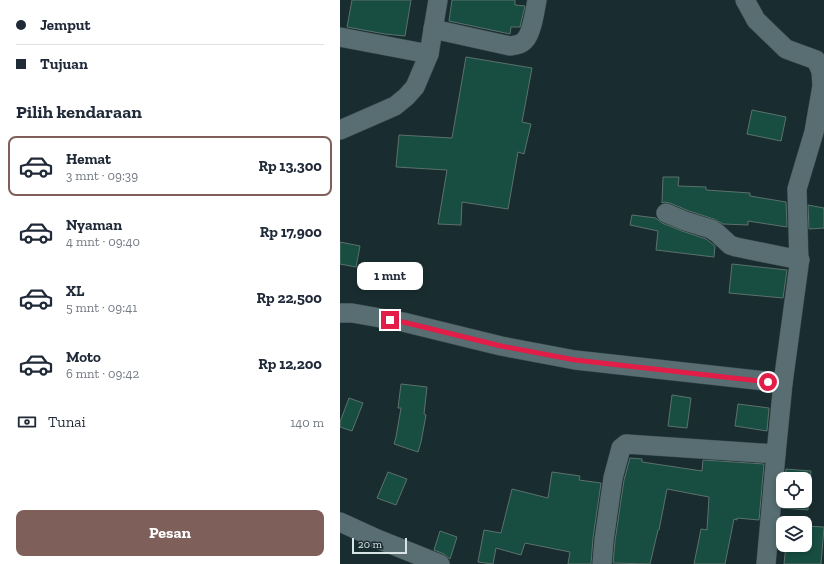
<!DOCTYPE html>
<html lang="id">
<meta charset="utf-8">
<style>
body{margin:0;font-family:"Zilla Slab",serif;background:#f2f2f3;color:#1f2937;height:100vh;display:flex;flex-direction:column;font-size:15px;white-space:nowrap}
*{box-sizing:border-box;margin:0}
p{font-size:13px;color:#747a83}
.icon{flex:none;width:22px;height:22px;fill:none;stroke:currentColor;stroke-width:2;stroke-linecap:round;stroke-linejoin:round}
.map{position:relative;flex:1;overflow:hidden}
.panel{display:flex;flex-direction:column;background:#fff;width:340px}
.panel>*{flex:none}
.top-card{display:grid;align-content:center;height:88px;padding:0 16px;background:#fff}
.controls{position:absolute;left:436px;top:472px;display:grid;gap:8px}
.controls a{display:grid;place-items:center;width:36px;height:36px;border-radius:8px;background:#fff;box-shadow:0 2px 6px #0003;font-size:20px}
.scale{position:absolute;left:12px;bottom:10px;width:55px;box-sizing:border-box;padding-left:4px;border:2px solid #d8e4e6;border-top:0;font-size:11px;line-height:14px;white-space:nowrap;color:#d8e4e6;-webkit-text-stroke:3px #192d31;paint-order:stroke}
.end{position:absolute;width:18px;height:18px;margin:-9px;border:5px solid #e11d48;background:#fff;box-shadow:0 0 0 2px #fff}
.from{border-radius:50%}
.bubble{position:absolute;height:28px;border-radius:8px;background:#fff;box-shadow:0 2px 6px #0003;font-size:13px;font-weight:700;line-height:28px;text-align:center}
.top-card b{display:flex;align-items:center;gap:14px;height:38px;font-size:15px}
.top-card b+b{border-top:1px solid #e0e1e3}
.top-card i{width:10px;height:10px;background:#1f2937}
ul{padding:0;list-style:none}
li{display:flex;align-items:center;gap:12px;height:60px;margin:0 8px 6px;padding:0 8px;border:2px solid transparent;border-radius:8px}
li div{flex:1}
li b{display:block;font-size:15px}
li em{font-style:normal;font-weight:700}
li.active{border-color:#7e5f59}
li>.icon{width:36px;height:36px;stroke-width:1.5}
h2{padding:0 16px;font-size:18px;line-height:48px}
.pay{display:flex;align-items:center;gap:10px;height:44px;padding:0 16px;font-size:15px}
.pay p{margin-inline-start:auto}
.primary-button{display:flex;gap:8px;margin-top:auto;padding:8px 16px}
.primary-button a{flex:1;height:46px;border-radius:8px;background:#7e5f59;color:#fff;font-size:16px;font-weight:700;line-height:46px;text-align:center}
main{display:flex;flex:1;min-height:0}
.map>svg:first-child{display:block}
</style>
<main>
<section class="panel">
<div class="top-card">
<b><i class="from"></i>Jemput</b>
<b><i></i>Tujuan</b>
</div>
<h2>Pilih kendaraan</h2>
<ul>
<li class="active"><svg class="icon" aria-label="car" viewBox="0 0 24 24"><path d="M5 17H2v-5l4-1 3-4h7l3 4 3 1v5h-3M9 17h6M6 11h13"/><circle cx="7" cy="17" r="2"/><circle cx="17" cy="17" r="2"/></svg><div><b>Hemat</b><p>3 mnt · 09:39</p></div><em>Rp 13,300</em></li>
<li><svg class="icon" aria-label="car" viewBox="0 0 24 24"><path d="M5 17H2v-5l4-1 3-4h7l3 4 3 1v5h-3M9 17h6M6 11h13"/><circle cx="7" cy="17" r="2"/><circle cx="17" cy="17" r="2"/></svg><div><b>Nyaman</b><p>4 mnt · 09:40</p></div><em>Rp 17,900</em></li>
<li><svg class="icon" aria-label="car" viewBox="0 0 24 24"><path d="M5 17H2v-5l4-1 3-4h7l3 4 3 1v5h-3M9 17h6M6 11h13"/><circle cx="7" cy="17" r="2"/><circle cx="17" cy="17" r="2"/></svg><div><b>XL</b><p>5 mnt · 09:41</p></div><em>Rp 22,500</em></li>
<li><svg class="icon" aria-label="car" viewBox="0 0 24 24"><path d="M5 17H2v-5l4-1 3-4h7l3 4 3 1v5h-3M9 17h6M6 11h13"/><circle cx="7" cy="17" r="2"/><circle cx="17" cy="17" r="2"/></svg><div><b>Moto</b><p>6 mnt · 09:42</p></div><em>Rp 12,200</em></li>
</ul>
<div class="pay"><svg class="icon" aria-label="cash" viewBox="0 0 24 24"><path d="M3 7h18v10H3z"/><circle cx="12" cy="12" r="2"/></svg>Tunai<p>140 m</p></div>
<div class="primary-button"><a>Pesan</a></div>
</section>
<div class="map">
<svg width="484" height="564" viewBox="0 0 484 564">
<rect width="100%" height="100%" fill="#192d31"/>
<g fill="#174e41" stroke="#5c716b">
<polygon points="12,0 71,0 65,36 45,34 7,27"/>
<polygon points="112,0 175,0 175,5 185,6 180,27 171,27 170,34 109,21"/>
<polygon points="126,57 192,68 182,122 191,124 184,154 178,152 168,209 122,202 121,225 98,224 107,170 56,167 59,135 112,138"/>
<polygon points="412,110 446,117 441,141 407,134"/>
<polygon points="323,177 339,177 338,186 366,187 366,190 410,193 410,196 446,202 447,227 408,221 408,225 383,224 374,219 349,211 330,203 325,202 322,203"/>
<polygon points="468,205 484,208 484,228 469,229"/>
<polygon points="292,215 316,218 318,220 322,223 342,231 366,239 375,246 374,257 316,250 318,231 290,225"/>
<polygon points="0,242 20,246 16,267 0,264"/>
<polygon points="392,264 447,270 443,298 389,293"/>
<polygon points="61,384 87,387 84,414 86,415 81,442 78,452 54,444 56,437 61,408 58,408"/>
<polygon points="332,395 351,398 347,428 328,426"/>
<polygon points="9,398 23,403 12,431 0,427 0,422"/>
<polygon points="398,404 429,408 427,431 395,426"/>
<polygon points="290,458 302,459 302,462 362,471 363,460 424,464 419,520 397,518 397,520 394,519 385,564 354,564 361,529 367,530 369,497 327,489 319,530 318,530 310,564 273,563 275,541 284,480"/>
<polygon points="446,469 471,471 468,510 442,508 443,498 443,501 465,501 465,479 445,479"/>
<polygon points="48,472 67,479 56,505 37,498"/>
<polygon points="212,472 240,476 239,480 261,483 253,538 251,564 228,564 230,552 185,543 181,555 156,548 153,564 138,562 144,530 161,533 172,489 208,498"/>
<polygon points="465,526 484,527 481,564 444,564 446,545 465,545"/>
<polygon points="100,531 117,537 110,559 104,554 94,550"/>
</g>
<g fill="none" stroke-linecap="round" stroke-linejoin="round">
<g stroke="#3a4c4e" stroke-width="20">
<g id="street">
<polyline points="405,0 416,20 446,49 476,60 481,71 482,86 474,132 457,189 459,265 443,383 436,454 426,564"/>
<path d="M93 29 170 46C176 45 181 45 185 40 192 33 195 10 197 0"/>
<polyline points="0,37 89,54"/>
<polyline points="0,130 55,106 66,97 75,87 89,54 98,0"/>
<polyline points="326,213 345,221 371,229 377,233 390,245 396,247 460,260"/>
<polyline points="0,313 12,313 63,322 161,346 235,360 443,383"/>
<polyline points="0,522 35,538 100,564"/>
<polyline points="262,564 264,540 273,478 281,448 286,444 436,454"/>
</g>
</g>
<use href="#street" stroke="#586e72" stroke-width="19"/>
</g>
<g fill="none" stroke-linecap="round" stroke-linejoin="round">
<polyline stroke="#e11d48" stroke-width="5" points="50,320 63,322 161,346 235,360 428,382"/>
</g>
</svg>
<div class="controls">
<a><svg class="icon" aria-label="locate" viewBox="0 0 24 24"><circle cx="12" cy="12" r="6"/><path d="M12 2v4M12 18v4M2 12h4M18 12h4"/></svg></a>
<a><svg class="icon" aria-label="layers" viewBox="0 0 24 24"><path d="M12 4l9 5-9 5-9-5zM3 14l9 5 9-5"/></svg></a>
</div>
<div class="scale">20 m</div>
<i class="end from" style="left:428px;top:382px"></i>
<i class="end" style="left:50px;top:320px"></i>
<div class="bubble" style="left:17px;top:262px;width:66px">1 mnt</div>
</div>
</main>
